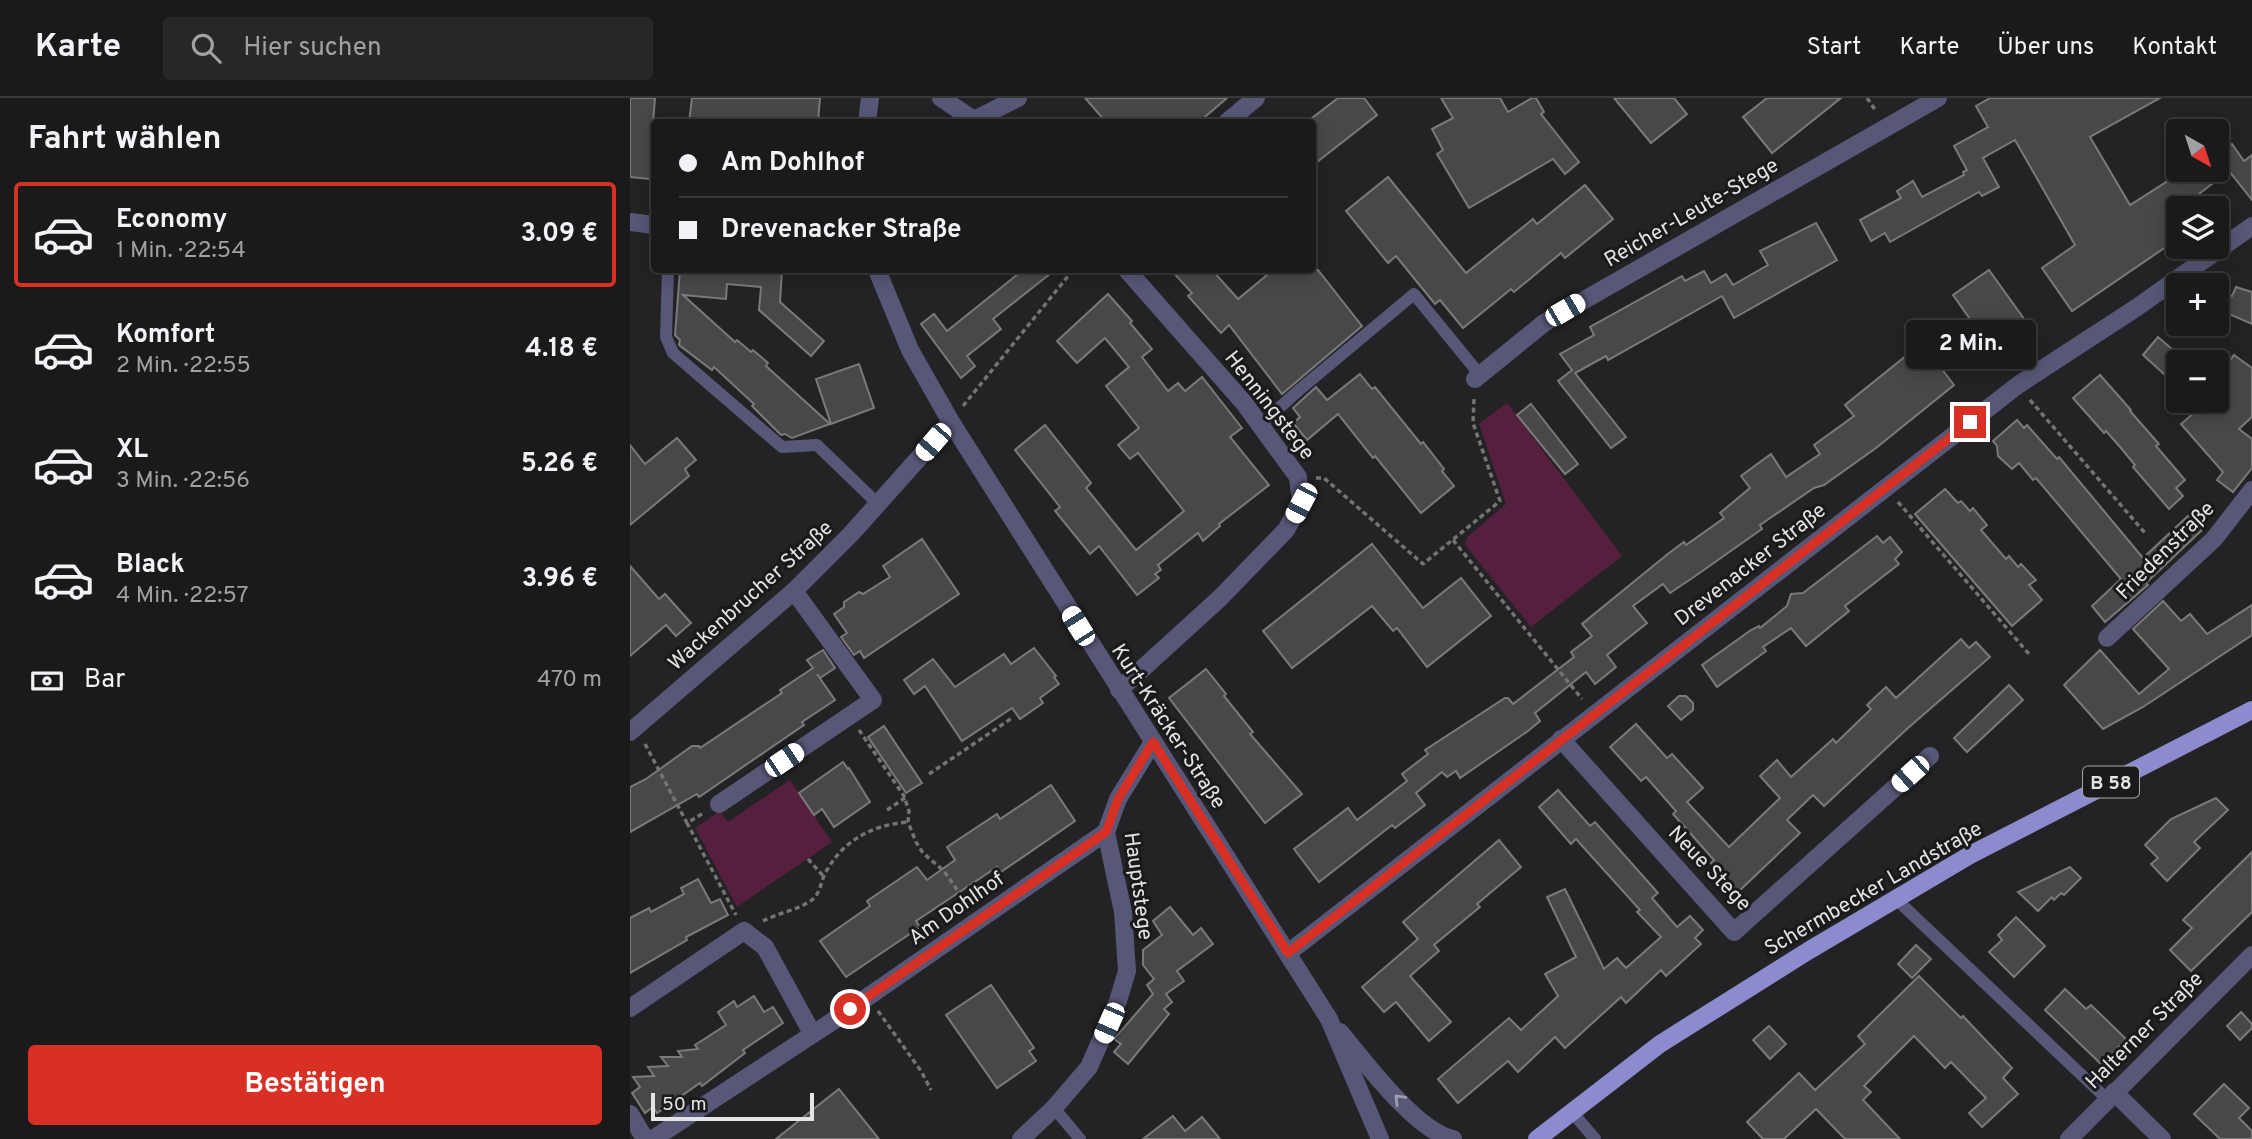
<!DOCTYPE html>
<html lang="de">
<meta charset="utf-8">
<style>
body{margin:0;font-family:Overpass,sans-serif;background:#272728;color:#f1f3f6;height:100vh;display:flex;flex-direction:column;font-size:26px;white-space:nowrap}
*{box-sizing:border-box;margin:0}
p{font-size:23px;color:#9fa1a3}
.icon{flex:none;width:38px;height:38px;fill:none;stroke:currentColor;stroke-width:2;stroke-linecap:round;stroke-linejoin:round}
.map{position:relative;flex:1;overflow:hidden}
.drawer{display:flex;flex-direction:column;background:#1a1a1b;width:630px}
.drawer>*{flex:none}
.hud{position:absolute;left:21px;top:21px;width:665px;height:154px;border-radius:7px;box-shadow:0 4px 18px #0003,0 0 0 2px #38383a;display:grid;align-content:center;height:154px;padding:0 28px;background:#1a1a1b}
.needle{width:46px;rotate:141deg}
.controls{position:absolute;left:1536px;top:21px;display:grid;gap:14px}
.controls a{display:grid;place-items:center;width:63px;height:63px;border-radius:7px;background:#1a1a1b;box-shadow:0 4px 18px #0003,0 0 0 2px #38383a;font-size:35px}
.scale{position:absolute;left:21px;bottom:18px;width:163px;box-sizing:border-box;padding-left:7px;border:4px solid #e4e4e5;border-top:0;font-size:19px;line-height:24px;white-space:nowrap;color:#e4e4e5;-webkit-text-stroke:5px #1a191b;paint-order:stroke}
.end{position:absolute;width:32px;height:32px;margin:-16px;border:9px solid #d93025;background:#fff;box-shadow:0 0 0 4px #fff}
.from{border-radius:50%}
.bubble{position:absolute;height:49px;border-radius:7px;background:#1a1a1b;box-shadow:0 4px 18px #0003,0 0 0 2px #38383a;font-size:23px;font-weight:700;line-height:49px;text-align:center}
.car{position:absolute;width:21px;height:42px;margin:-21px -10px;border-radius:9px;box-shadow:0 0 5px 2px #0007;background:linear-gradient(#fff 24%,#345 0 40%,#fff 0 76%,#345 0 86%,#fff 0)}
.hud b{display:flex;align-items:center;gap:24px;height:66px;font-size:26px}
.hud b+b{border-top:2px solid #38383a}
.hud i{width:18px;height:18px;background:#f1f3f6}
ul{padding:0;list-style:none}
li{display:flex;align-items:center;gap:21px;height:105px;margin:0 14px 10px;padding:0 14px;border:4px solid transparent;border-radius:7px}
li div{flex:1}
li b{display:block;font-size:26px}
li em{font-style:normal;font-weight:700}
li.on{border-color:#d93025}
li>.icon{width:63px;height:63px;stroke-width:1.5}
h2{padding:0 28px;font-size:32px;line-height:84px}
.pay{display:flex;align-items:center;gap:18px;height:77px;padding:0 28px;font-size:26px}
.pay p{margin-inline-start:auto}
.primary-button{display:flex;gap:14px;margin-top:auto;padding:14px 28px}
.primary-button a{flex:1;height:80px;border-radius:7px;background:#d93025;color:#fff;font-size:28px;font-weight:700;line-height:80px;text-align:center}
header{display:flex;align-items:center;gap:42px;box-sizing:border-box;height:98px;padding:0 35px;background:#1a1a1b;border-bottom:2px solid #38383a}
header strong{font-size:33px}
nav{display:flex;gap:38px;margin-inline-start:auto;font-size:24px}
.search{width:490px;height:63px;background:#272728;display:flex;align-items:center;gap:18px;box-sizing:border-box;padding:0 24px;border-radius:7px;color:#9fa1a3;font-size:26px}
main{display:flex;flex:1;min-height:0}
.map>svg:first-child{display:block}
</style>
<header>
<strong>Karte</strong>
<div class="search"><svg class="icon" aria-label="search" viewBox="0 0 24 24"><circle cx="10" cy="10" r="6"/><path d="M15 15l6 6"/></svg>Hier suchen</div>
<nav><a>Start</a><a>Karte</a><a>Über uns</a><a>Kontakt</a></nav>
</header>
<main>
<section class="drawer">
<h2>Fahrt wählen</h2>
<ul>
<li class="on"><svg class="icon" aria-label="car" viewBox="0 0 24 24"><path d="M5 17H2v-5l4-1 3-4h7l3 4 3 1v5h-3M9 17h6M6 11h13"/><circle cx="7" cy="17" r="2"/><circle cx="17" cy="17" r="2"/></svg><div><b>Economy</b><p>1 Min. · 22:54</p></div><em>3.09 €</em></li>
<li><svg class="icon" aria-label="car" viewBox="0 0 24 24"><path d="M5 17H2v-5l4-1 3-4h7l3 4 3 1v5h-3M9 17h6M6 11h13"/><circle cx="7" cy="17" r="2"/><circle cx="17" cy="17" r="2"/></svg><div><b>Komfort</b><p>2 Min. · 22:55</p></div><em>4.18 €</em></li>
<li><svg class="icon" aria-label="car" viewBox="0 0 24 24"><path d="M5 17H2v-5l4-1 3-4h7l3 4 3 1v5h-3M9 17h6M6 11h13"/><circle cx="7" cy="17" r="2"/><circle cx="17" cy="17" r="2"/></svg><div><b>XL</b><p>3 Min. · 22:56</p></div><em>5.26 €</em></li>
<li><svg class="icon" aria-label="car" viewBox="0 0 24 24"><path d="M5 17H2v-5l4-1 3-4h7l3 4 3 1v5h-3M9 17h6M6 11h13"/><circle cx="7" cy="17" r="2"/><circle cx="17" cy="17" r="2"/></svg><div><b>Black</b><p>4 Min. · 22:57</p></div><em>3.96 €</em></li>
</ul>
<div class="pay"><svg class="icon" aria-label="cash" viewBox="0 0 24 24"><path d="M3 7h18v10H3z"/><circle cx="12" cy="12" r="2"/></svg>Bar<p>470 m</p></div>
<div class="primary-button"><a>Bestätigen</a></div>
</section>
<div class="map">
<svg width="1622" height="1041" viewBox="0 0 1622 1041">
<rect width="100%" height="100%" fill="#232224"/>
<g fill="#55203d">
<polygon points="877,305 992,458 901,529 835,447 837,439 876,406 849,326"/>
<polygon points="160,682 202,744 107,809 65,730 90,713 98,724"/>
</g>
<g fill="#494749" stroke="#7b797b" stroke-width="2">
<polygon points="0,0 25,0 22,37 24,37 24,61 21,60 20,81 0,79"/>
<polygon points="62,0 190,0 188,24 59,24"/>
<polygon points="455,0 597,0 569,24 476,24"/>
<polygon points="708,0 734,0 747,17 682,68 682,20"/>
<polygon points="811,0 870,0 878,14 902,0 906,0 914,14 911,16 949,64 935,76 923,61 839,110 807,56 813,52 802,31 823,20"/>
<polygon points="984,0 1044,0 1057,16 1021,45"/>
<polygon points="1137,0 1211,0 1142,55 1113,19"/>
<polygon points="1360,0 1530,0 1460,39 1500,107 1555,72 1587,72 1587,55 1602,46 1614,63 1622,57 1622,102 1599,73 1539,119 1549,134 1549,140 1442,213 1412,170 1445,147 1385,42 1353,60 1369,89 1352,98 1349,94 1260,144 1255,135 1241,143 1230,122 1271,100 1267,93 1283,83 1292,99 1334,77 1333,74 1337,72 1324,48 1358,29 1346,8"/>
<polygon points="758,79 836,175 903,121 907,126 955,87 983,121 935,160 931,155 884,194 881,191 833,230 810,202 805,206 766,158 758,165 716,113"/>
<polygon points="1186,125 1207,162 1104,220 1092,198 978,262 976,258 945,275 996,339 981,350 928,283 942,272 930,256 964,237 960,229 1052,178 1055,183 1074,173 1081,185 1096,176 1103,187 1138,167 1130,153"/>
<polygon points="50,172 152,172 150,204 194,243 181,258 129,212 131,189 97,186 96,201 53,197 105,244 107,242 121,254 123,252 138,265 136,268 200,326 162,340 155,336 151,337 122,308 124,306 84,269 82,272 49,247 50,242 45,237"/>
<polygon points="393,172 425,172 363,221 371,231 337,258 345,268 331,280 291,226 304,216 317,233"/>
<polygon points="541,172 582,172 608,201 643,172 688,172 732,228 652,296 599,227 591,235 558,198 562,195"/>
<polygon points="1359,172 1405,236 1369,262 1323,197"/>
<polygon points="1606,189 1622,194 1622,226 1592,213 1599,197 1602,198"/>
<polygon points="478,196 502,223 500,225 522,251 512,259 538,293 548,285 555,293 572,279 612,330 600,339 639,387 589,426 590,428 573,443 568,435 528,467 531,472 525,476 529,480 507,497 469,448 460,456 425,413 430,409 385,352 415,327 461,385 456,390 506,452 554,413 508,355 500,361 488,347 509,330 476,288 499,269 475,240 447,265 427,243"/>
<polygon points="1528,239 1550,258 1534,276 1513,257"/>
<polygon points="1292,245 1324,287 1246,350 1194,387 1184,390 1130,427 1132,431 1061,481 1040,495 1033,486 1003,508 1017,525 977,557 986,569 965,586 956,574 905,615 910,623 898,633 830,680 826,673 817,679 812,674 786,695 795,707 765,730 762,727 689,784 664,751 718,710 727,722 777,683 772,676 798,656 795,652 875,600 878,600 883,606 944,559 941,554 962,538 952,526 1039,455 1054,444 1056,447 1094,420 1090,415 1120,390 1111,378 1141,356 1156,379 1190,356 1184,347 1224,318 1215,307"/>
<polygon points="1604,257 1622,270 1622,319 1609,331 1622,341 1622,370 1603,394 1587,382 1593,374 1551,326 1578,303 1587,303 1587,281"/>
<polygon points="229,266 244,310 201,326 186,281"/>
<polygon points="730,276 742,291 745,289 791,346 793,344 814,371 812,373 824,388 791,415 745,358 743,360 708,316 677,342 663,325 670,319 663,310 686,289 697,302"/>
<polygon points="1470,277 1501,312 1500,313 1529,346 1526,348 1555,382 1546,390 1553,398 1539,411 1503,369 1505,367 1491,350 1476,333 1474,335 1443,300"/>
<polygon points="901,306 948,366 935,376 887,317"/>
<polygon points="1387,322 1394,330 1397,327 1427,361 1429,359 1513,460 1558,418 1572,432 1516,485 1518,487 1475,524 1462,508 1491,481 1406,380 1403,382 1389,365 1382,371 1368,358 1367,348 1363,343"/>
<polygon points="47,340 66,362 55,371 59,378 0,427 0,347 15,366"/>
<polygon points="1315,391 1328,405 1331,403 1340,413 1343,410 1357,427 1351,432 1376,461 1379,458 1388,469 1391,466 1406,482 1399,487 1412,502 1382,528 1285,416"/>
<polygon points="1247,438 1253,445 1260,439 1272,454 1265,461 1269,466 1215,508 1219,513 1176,548 1161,530 1133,549 1136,553 1087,589 1072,567 1121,532 1129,528 1130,530 1157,508 1161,496 1173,495"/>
<polygon points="292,441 329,496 234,560 230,553 224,557 211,539 217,535 204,516 214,509 214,504 229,494 233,496 260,479 253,468"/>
<polygon points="742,446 793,510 831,480 861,518 797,569 767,530 763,533 742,508 662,570 633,533"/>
<polygon points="0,468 29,501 35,496 61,525 46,538 36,527 0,558"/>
<polygon points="1533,503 1551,523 1560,516 1577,536 1622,507 1622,537 1513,609 1473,631 1434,587 1470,552 1509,596 1539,571 1503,531"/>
<polygon points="1331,541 1339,550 1346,544 1360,559 1278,630 1194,708 1183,697 1157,722 1170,735 1108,794 1081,765 1084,762 1043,716 1046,713 1016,679 1011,683 980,649 1006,626 1037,660 1042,656 1073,690 1057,704 1099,749 1150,700 1130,678 1147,662 1161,679 1203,641 1206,645 1241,611 1237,607 1256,589 1266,600"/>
<polygon points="404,550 426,578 424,579 429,586 410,600 413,605 390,621 382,610 332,643 295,588 284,596 274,582 303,561 325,589 374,556 381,566"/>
<polygon points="193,552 205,570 190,580 187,576 205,602 172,624 174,627 69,699 67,696 0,734 0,689 16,681 62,648 69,648 70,650 152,595 150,592 183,570 177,562"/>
<polygon points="576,571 596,596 594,598 623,634 620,636 672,696 635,725 539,600"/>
<polygon points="1379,587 1393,602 1337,654 1324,640"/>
<polygon points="1049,598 1056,598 1063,605 1063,612 1051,622 1038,608"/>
<polygon points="254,628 292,685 276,695 238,639"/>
<polygon points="213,664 218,671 219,670 240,704 204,729 192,711 184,717 169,695"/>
<polygon points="421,687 445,723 371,774 367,769 286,823 290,829 216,879 190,843 240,808 237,803 287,769 297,782 325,762 317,749 367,716 370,721"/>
<polygon points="928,692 960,728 965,724 1028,795 1022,800 1047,829 1060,818 1073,832 1065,840 1071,846 1036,878 1031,872 996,905 991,899 935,950 925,939 888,974 878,963 828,1005 808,981 879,920 891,932 928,898 915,876 946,859 917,799 935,791 974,871 987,860 996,870 1031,839 1007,814 1010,812 946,741 941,746 909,709"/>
<polygon points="1586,700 1598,712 1564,744 1570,750 1537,783 1521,766 1528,760 1515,747 1541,721"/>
<polygon points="869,742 891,769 847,806 850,809 804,847 809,853 780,878 821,924 799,943 766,904 754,914 732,889 788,841 773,824"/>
<polygon points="1622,754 1622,814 1561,873 1540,852 1562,830 1553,822"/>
<polygon points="1440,769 1451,780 1434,797 1431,795 1424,802 1422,799 1408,813 1388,794"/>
<polygon points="68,781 81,805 90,801 98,817 56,839 57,842 0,875 0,820 19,810 21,814 54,796 51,790"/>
<polygon points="540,809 563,837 571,830 583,846 547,873 554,883 536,896 542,904 534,911 539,916 498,966 484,954 491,946 484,941 523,896 517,887 524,881 513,867 513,852 532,837 523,823"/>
<polygon points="1386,819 1415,848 1384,879 1359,854 1372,842 1368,837"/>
<polygon points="1286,847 1301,861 1282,880 1268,866"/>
<polygon points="1289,878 1331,920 1333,918 1382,970 1373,980 1388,996 1352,1029 1339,1015 1356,1000 1321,964 1315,970 1284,938 1234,988 1241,994 1233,1002 1270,1041 1215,1041 1186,1011 1154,1041 1133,1041 1117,1024 1169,975 1185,992 1235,946 1228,938"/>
<polygon points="361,887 404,950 399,953 406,963 367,990 316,917"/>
<polygon points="1435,891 1456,911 1461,907 1496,941 1472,967 1415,912"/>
<polygon points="124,898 134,914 143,909 153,925 113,952 115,955 72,988 70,985 27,1015 23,1009 15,1015 2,995 10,989 3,979 24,978 18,969 38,968 31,959 52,959 48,953 68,951 65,947 96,927 88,914 104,903 107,909"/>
<polygon points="1611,914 1622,926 1622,930 1610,942 1597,928"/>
<polygon points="1139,928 1156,946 1140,961 1123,942"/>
<polygon points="1594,986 1619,1010 1609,1020 1622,1033 1622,1041 1590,1041 1564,1016"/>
<polygon points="209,991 249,1041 146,1041 186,1009"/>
<polygon points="543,1018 555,1033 572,1019 590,1041 513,1041"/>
</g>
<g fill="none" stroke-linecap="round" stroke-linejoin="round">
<g stroke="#747375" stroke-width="3.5" stroke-dasharray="5 3.5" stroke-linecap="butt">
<polyline points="1237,0 1246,13"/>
<polyline points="1400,302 1515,435"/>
<polyline points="333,308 443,172"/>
<polyline points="686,380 694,380 793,466 870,403 843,325 844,301"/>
<polyline points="1268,404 1399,556"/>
<polyline points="823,442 952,601"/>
<polyline points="229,632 274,698 279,713 278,724 286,744 293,755 314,773 337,806"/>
<polyline points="15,646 57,725"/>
<polyline points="299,676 382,620"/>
<polyline points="257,712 275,700"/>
<polyline points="72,716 57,725 106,817"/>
<polyline points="178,761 194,779"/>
<path d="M133 823C148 815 171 811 183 801 191 794 191 781 197 772 215 741 243 727 278 724"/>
<polyline points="248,913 291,973 301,992"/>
</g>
<g stroke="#575777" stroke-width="12">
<polyline points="38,172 36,239 43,255 152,349 187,347 248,406"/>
<polyline points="630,327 668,293 784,196 850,277"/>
<polyline points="1266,801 1477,1001"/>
<polyline points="424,1010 450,1041"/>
<polyline points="942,1014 965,1041"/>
</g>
<g stroke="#575777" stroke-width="18">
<polyline points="311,0 347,24"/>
<polyline points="344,22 388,0"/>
<polyline points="237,24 240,0"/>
<polyline points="597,24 626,0"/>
<polyline points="0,124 24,127"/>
<polyline points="247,172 280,252 321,324 699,921 750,1041"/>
<polyline points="845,281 914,225 1308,0"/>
<polyline points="1477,540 1584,441 1622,392"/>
<polyline points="489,592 590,500 656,432 671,405 668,379 614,305 497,172"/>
<polyline points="0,634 164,493 221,436 321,324"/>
<polyline points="931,641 1104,834 1300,658"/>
<polyline points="89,706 243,602 164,493"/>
<polyline points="658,855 1388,287 1506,210 1622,128"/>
<polyline points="0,910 114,833 135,849 182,935"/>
<path d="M710 934C735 964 786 1033 823 1041"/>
<polyline points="1484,994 1532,1041"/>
<polyline points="0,1016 15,1041"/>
<polyline points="23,1041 203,923 476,734"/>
<polyline points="391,1041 424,1010 459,969 488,903 497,873 493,814 476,734 488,701 523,644"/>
<polyline points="1439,1041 1622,857"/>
</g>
<polyline stroke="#8b8bcd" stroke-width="18" points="907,1041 1030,946 1178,853 1340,757 1622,612"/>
</g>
<defs><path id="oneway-chevron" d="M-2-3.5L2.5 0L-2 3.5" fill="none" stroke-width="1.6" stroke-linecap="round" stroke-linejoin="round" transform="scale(1.75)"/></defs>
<use stroke="#9e9eae" href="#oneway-chevron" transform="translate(769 1001) rotate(-134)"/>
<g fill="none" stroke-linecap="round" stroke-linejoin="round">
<polyline stroke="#d93025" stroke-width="9" points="220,911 476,734 488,701 523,644 658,855 1340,324"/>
</g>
<g text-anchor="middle" stroke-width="6" stroke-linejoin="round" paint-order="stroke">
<rect fill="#1a191b" stroke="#a7a7a8" stroke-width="2" x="1453" y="668.5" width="56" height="31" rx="5"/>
<g font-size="19" font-weight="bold" fill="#e4e4e5">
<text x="1481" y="691">B 58</text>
</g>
<g font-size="21" fill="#e4e4e5" stroke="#1a191b">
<text transform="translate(1061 114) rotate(-30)" y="7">Reicher-Leute-Stege</text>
<text transform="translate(640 307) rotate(52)" y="7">Henningstege</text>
<text transform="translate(1535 452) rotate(-45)" y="7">Friedenstraße</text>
<text transform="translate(1120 466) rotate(-38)" y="7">Drevenacker Straße</text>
<text transform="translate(120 497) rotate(-42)" y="7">Wackenbrucher Straße</text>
<text transform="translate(539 628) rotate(57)" y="7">Kurt-Kräcker-Straße</text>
<text transform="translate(1080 770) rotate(46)" y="7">Neue Stege</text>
<text transform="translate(509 788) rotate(82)" y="7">Hauptstege</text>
<text transform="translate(1243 790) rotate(-30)" y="7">Schermbecker Landstraße</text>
<text transform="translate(326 810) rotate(-35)" y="7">Am Dohlhof</text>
<text transform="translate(1514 932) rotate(-45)" y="7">Halterner Straße</text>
</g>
</g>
</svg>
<div class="controls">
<a><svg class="needle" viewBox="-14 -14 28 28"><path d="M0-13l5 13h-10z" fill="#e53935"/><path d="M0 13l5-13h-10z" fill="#9fa1a3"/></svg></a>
<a><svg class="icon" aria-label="layers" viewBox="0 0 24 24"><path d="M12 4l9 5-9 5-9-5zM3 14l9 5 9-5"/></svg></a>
<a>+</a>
<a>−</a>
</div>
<div class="scale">50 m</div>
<i class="end from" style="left:220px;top:911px"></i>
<i class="end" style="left:1340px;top:324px"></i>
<div class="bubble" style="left:1276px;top:222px;width:130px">2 Min.</div>
<i class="car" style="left:935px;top:212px;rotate:60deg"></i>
<i class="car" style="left:303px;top:344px;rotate:221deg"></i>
<i class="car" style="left:671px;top:405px;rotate:208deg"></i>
<i class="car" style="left:448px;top:528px;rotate:328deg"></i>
<i class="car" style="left:154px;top:662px;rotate:56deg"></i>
<i class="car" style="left:1280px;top:676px;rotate:228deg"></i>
<i class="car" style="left:479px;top:925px;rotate:204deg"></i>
<div class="hud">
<b><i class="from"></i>Am Dohlhof</b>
<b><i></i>Drevenacker Straße</b>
</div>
</div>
</main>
